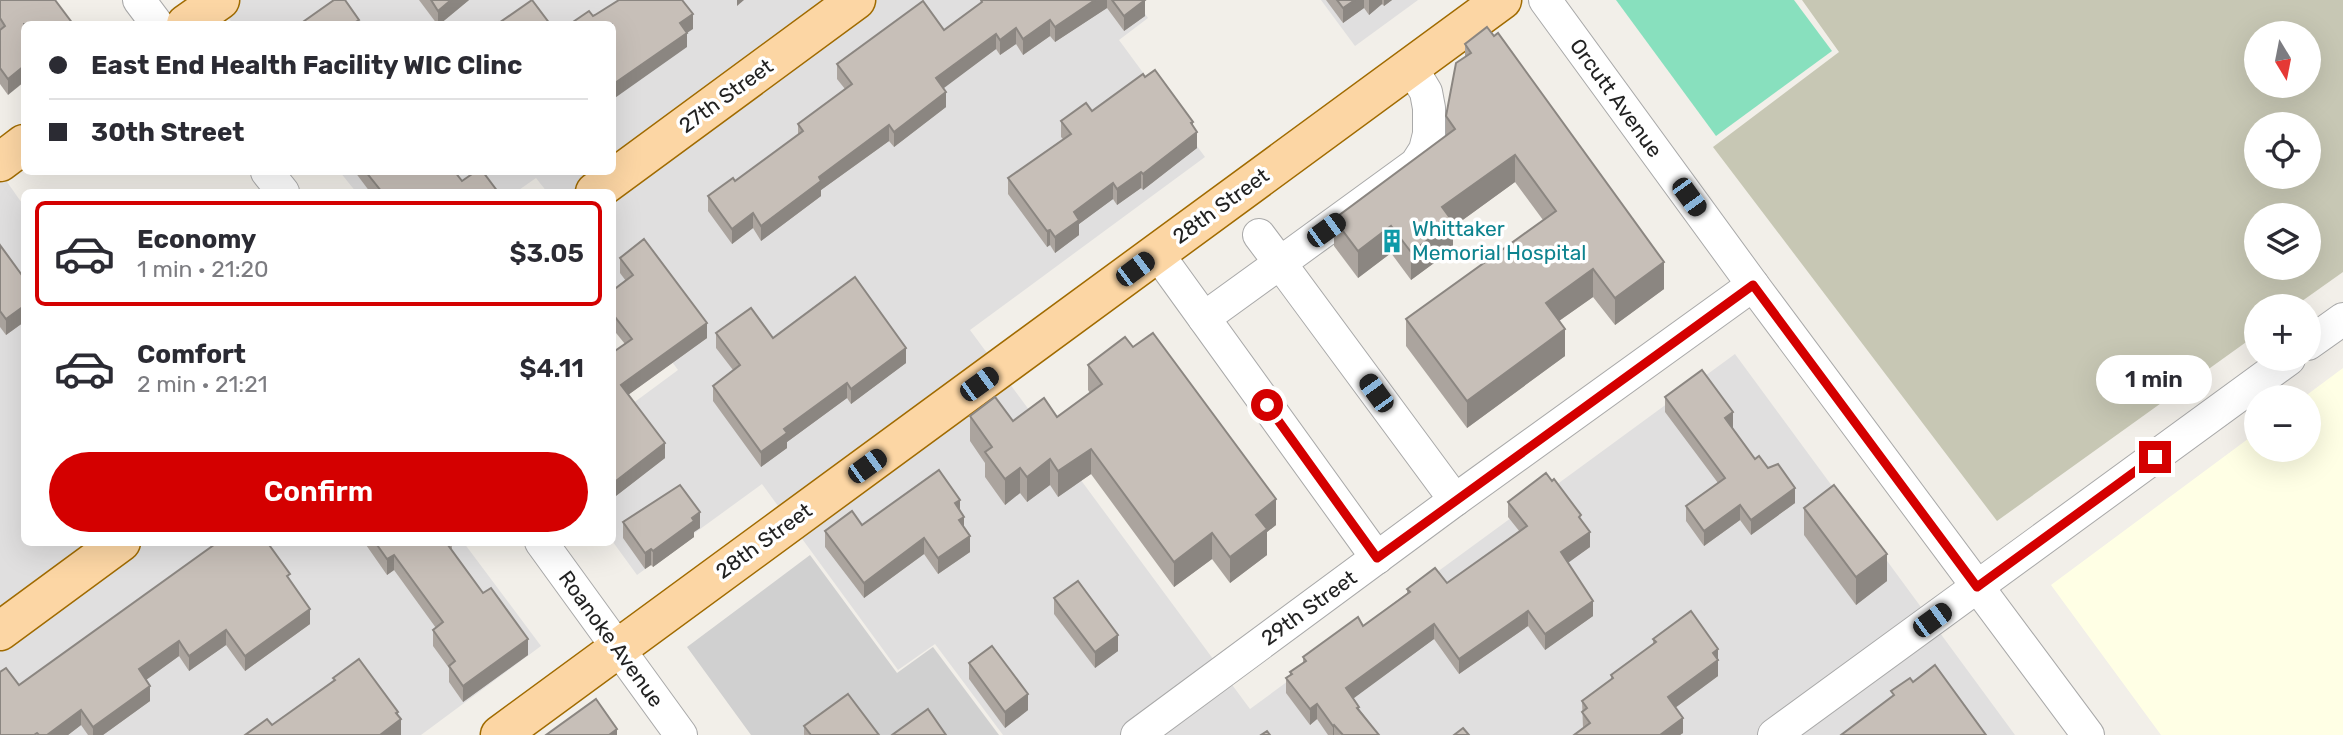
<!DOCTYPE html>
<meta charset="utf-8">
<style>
body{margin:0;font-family:Rubik,sans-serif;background:#f2f2f3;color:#2b2b33;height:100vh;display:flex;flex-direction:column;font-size:26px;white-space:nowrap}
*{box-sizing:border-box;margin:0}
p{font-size:23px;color:#7c7c81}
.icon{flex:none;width:38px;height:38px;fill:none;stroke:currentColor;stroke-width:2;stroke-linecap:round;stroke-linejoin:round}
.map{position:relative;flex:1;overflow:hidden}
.drawer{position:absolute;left:21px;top:189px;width:595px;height:357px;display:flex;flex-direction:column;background:#fff;border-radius:10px;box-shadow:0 7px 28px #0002}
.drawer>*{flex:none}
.banner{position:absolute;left:21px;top:21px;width:595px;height:154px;border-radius:10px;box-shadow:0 7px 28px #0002;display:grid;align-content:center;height:154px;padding:0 28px;background:#fff}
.needle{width:46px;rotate:170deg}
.tools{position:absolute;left:2244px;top:21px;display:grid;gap:14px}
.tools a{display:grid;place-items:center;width:77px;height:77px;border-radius:50%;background:#fff;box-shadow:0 7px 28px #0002;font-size:35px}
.end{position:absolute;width:32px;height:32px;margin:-16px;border:9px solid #d40000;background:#fff;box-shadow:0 0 0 4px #fff}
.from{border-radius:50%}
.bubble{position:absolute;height:49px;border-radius:24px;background:#fff;box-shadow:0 7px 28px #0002;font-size:23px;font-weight:600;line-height:49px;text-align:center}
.car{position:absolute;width:21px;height:42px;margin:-21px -10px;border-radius:9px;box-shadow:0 0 5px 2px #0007;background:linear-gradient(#222 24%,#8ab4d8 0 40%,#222 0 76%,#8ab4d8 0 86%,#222 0)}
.banner b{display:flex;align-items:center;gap:24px;height:66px;font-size:26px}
.banner b+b{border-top:2px solid #e1e1e2}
.banner i{width:18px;height:18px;background:#2b2b33}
ul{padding:12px 0 0;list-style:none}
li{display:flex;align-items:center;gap:21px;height:105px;margin:0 14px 10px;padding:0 14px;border:4px solid transparent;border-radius:10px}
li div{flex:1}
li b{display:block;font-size:26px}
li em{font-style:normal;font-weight:600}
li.on{border-color:#d40000}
li>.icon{width:63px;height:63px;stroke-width:1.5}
.button{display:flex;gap:14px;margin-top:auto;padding:14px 28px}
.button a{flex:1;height:80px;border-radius:42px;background:#d40000;color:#fff;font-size:28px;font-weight:600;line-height:80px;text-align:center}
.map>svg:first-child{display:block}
</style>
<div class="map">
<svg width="2343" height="735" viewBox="0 0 2343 735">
<rect width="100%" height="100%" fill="#f2efe9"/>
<g fill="#e0dfdf">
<polygon points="215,0 1135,0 1148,18 1119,40 1205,157 970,330 1250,709 1735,354 2015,735 1003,735 935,644 898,670 762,484 637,575 613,542 613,418 678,370 613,281 612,192 547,192 536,178 516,192 356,192 340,172 612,172 612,24 233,24"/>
<polygon points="1321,0 1418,0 1355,46"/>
<polygon points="0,172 24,206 24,542 464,543 541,646 421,735 0,735"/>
</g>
<polygon fill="#ffffe5" points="2343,368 2343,735 2161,735 2051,585 2256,433 2256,450 2308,450 2308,397 2304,397"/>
<polygon fill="#d0d0d0" points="810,555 897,673 933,647 999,735 751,735 687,647"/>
<path fill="#c7c7b4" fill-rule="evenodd" d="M1802 0H2343V272L2295 306H2256V335L1997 521 1713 147 1839 52ZM2256 33H2308V86H2256ZM2256 124H2308V177H2256ZM2256 215H2308V268H2256Z"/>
<polygon fill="#88e0be" points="1616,0 1794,0 1832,51 1716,136"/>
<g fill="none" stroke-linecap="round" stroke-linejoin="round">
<g stroke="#a9a9a9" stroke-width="34">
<g id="minor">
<polyline points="139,0 157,24"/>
<polyline points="1545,0 1753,285 2088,735"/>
<polyline points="267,172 283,192"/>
<polyline points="1259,235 1280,263 1416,164 1425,150 1429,134 1429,108 1426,92 1411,67"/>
<polyline points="1157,253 1377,558"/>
<polyline points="1204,318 1280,263 1455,500"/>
<polyline points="2308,344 2343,319"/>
<polyline points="541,542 681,735"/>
<polyline points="1137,735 1455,500 1753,285"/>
<polyline points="1774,735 2289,359"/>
</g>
</g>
<g stroke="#a06b00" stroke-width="41">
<g id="major">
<polyline points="186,24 220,0"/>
<polyline points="0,162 24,144"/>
<polyline points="595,192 856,0"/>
<polyline points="0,631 121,542"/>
<polyline points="500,735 1502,0"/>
</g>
</g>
<use href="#minor" stroke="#fff" stroke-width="32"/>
<use href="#major" stroke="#fcd6a4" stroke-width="38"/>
</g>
<g fill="#aba49e">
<polygon points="0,0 24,24 8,95 0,84"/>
<polygon points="419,0 469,0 440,24 437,24"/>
<polygon points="981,0 1145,0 1145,16 1124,31 1107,8 1055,42 1050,36 1023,55 1016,44 1000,55 996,49 943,88 946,107 894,147 889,141 821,190 821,196 761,241 753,228 732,244 708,211 708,196 735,181 798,135 798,124 845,89 837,79 837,64 944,30 981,3"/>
<polygon points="1326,0 1392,0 1384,6 1382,4 1369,15 1364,8 1343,23"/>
<polygon points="1465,44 1664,289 1615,325 1593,297 1559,321 1565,356 1467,428 1406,346 1406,319 1543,220 1515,182 1453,227 1453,249 1411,280 1391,253 1358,278 1334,246 1334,219 1446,136 1446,116 1465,57"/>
<polygon points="1092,111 1193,127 1197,148 1143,190 1141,188 1117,205 1113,199 1079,224 1079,235 1055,253 1050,245 1047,247 1008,194 1008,178 1063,139 1061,137 1061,121"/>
<polygon points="355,172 455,172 462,181 498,192 370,192"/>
<polygon points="0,245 24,278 24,322 6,335 0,327"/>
<polygon points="620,258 707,338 628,395 665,458 612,499 625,344 612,328 612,291 626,281 620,273"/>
<polygon points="716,333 773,338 906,363 851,404 847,398 787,442 787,448 761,467 713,401 713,386 733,370 716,348"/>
<polygon points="1088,365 1276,525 1267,532 1267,555 1230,583 1212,559 1174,587 1091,474 1058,497 1050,485 1027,502 1020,493 1005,505 985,477 985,463 970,441 970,416 1013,421 1057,417 1090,393 1088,390"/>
<polygon points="1665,397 1733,427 1732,428 1755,459 1795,503 1751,535 1740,520 1704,546 1686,521 1686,506 1718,483 1665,412"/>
<polygon points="1508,502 1581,520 1590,547 1567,563 1593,616 1545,650 1528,626 1459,674 1434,639 1353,698 1359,709 1379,735 1328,735 1317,719 1310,725 1286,693 1286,678 1290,675 1290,672 1303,663 1303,657 1363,626 1407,593 1407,589 1447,583 1520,532 1508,517"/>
<polygon points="1804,508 1887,581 1856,605 1804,535"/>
<polygon points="960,510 970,552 938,574 924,554 864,598 825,547 825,531"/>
<polygon points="623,522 700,528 694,532 694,537 653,567 651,565 645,569 623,538"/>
<polygon points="364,542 452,542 452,550 528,655 463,702 449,682 449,668 433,646 433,630 436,628 394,570 387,575"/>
<polygon points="290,581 310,624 245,671 226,645 189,671 179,656 146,680 150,701 103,735 88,735 81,725 68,735 0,735 19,685"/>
<polygon points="1054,598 1118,651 1095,668 1054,614"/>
<polygon points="1653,639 1718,649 1718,676 1675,708 1683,733 1680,735 1574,735 1583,728 1582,701 1611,679 1611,675 1653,644"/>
<polygon points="969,663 1028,710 1005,728 969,679"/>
<polygon points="804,726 879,735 804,735"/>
</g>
<g fill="#8b8681">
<polygon points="451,0 469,0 440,24 438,24 438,11"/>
<polygon points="737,0 744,0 737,6"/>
<polygon points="1095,0 1107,0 1107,8 1055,42 1055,27"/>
<polygon points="1145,0 1145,16 1124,31 1124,16"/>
<polygon points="1355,0 1364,0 1364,8 1343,23 1343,8"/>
<polygon points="1369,0 1382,0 1382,4 1369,15"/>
<polygon points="1384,0 1392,0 1384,6"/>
<polygon points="693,14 693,29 687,33 687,47 612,100 612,85 680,23"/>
<polygon points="1050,20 1050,36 1023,55 1023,39"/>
<polygon points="1016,28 1016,44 1000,55 1000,40"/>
<polygon points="996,34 996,49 936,94 936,78"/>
<polygon points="24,66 24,82 8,95 8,79"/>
<polygon points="946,92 946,107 894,147 894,132"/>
<polygon points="1193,122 1193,135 1197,132 1197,148 1143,190 1143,174"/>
<polygon points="889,125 889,141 821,190 821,196 761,241 761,226 819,177"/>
<polygon points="1515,155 1515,182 1453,227 1453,249 1411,280 1411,252 1442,207"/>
<polygon points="1141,172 1141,188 1117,205 1117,189"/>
<polygon points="1113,183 1113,199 1079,224 1079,235 1055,253 1055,237 1074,212"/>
<polygon points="753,213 753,228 732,244 732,229"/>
<polygon points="1391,226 1391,253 1358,278 1358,251"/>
<polygon points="1050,230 1050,245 1047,247 1047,231"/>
<polygon points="1664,262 1664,289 1615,325 1615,298"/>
<polygon points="1593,269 1593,297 1546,330 1546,303"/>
<polygon points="24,306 24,322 6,335 6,319"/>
<polygon points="707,323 707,338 621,400 621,385"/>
<polygon points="1565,329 1565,356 1467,428 1467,401"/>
<polygon points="906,348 906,363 851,404 851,389"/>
<polygon points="847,383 847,398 787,442 787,448 761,467 761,452 784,429"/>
<polygon points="1733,412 1733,427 1725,433 1725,418"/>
<polygon points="665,443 665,458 612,499 612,484"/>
<polygon points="1091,449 1091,474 1058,497 1058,471"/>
<polygon points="1050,459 1050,485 1027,502 1027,477"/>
<polygon points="1020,468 1020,493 1005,505 1005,479"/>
<polygon points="1795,488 1795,503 1751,535 1751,520"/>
<polygon points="1276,499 1276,525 1267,532 1267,555 1230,583 1230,557 1256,515"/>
<polygon points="960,500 960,516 955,503"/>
<polygon points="1740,505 1740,520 1704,546 1704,531"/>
<polygon points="700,512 700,528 694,532 694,537 653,567 653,551"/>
<polygon points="964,517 964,532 959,520"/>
<polygon points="1590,532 1590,547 1561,568 1561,552"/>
<polygon points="1212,533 1212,559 1174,587 1174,562"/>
<polygon points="970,536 970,552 938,574 938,558"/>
<polygon points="924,538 924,554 864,598 864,583"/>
<polygon points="651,549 651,565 645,569 645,553"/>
<polygon points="1887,554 1887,581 1856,605 1856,577"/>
<polygon points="394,555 394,570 387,575 387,559"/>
<polygon points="1593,601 1593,616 1545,650 1545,634"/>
<polygon points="310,609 310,624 245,671 245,656"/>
<polygon points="1528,611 1528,626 1459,674 1459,659"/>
<polygon points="1434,624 1434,639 1346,704 1346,688"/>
<polygon points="226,630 226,645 189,671 189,656"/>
<polygon points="1118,635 1118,651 1095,668 1095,652"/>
<polygon points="528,639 528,655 463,702 463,686"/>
<polygon points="179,641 179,656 139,685 139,669"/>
<polygon points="1718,649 1718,676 1668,713 1668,697"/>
<polygon points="150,686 150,701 103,735 93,735 93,727"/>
<polygon points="1028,694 1028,710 1005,728 1005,712"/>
<polygon points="1317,704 1317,719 1310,725 1310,709"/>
<polygon points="81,710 81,725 68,735 47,735"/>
<polygon points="398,712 398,721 401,719 401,735 380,735"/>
<polygon points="1683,718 1683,733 1680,735 1660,735"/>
<polygon points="1334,725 1334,735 1333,735 1333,726"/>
<polygon points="617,729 617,735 609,735"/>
</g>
<g fill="#c7bfb8" stroke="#8b8681" stroke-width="2">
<polygon points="0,0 55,0 73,24 24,24 24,66 8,79 0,68 0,30 5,26 0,18"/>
<polygon points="334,0 345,0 359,20 352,24 300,24"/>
<polygon points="431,0 451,0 438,11"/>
<polygon points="532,0 550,24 500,24 499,23"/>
<polygon points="619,0 682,0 693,14 680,23 687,33 612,85 612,24 570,24 589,11 593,16 595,15"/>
<polygon points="981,0 1095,0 1055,27 1050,20 1023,39 1016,28 1000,40 996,34 936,78 946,92 894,132 889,125 819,177 821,181 761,226 753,213 732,229 708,196 733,178 735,181 803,131 798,124 852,84 837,64 923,1 944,30 982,2"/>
<polygon points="1112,0 1145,0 1124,16"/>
<polygon points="1337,0 1355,0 1343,8"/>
<polygon points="1487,27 1494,36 1498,33 1664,262 1615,298 1593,269 1546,303 1565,329 1467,401 1406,319 1556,211 1515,155 1442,207 1453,222 1411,252 1391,226 1358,251 1334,219 1455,129 1446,116 1456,63 1471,53 1465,44"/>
<polygon points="1155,70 1193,122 1191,123 1197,132 1143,174 1141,172 1117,189 1113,183 1074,212 1079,220 1055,237 1050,230 1047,231 1008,178 1071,134 1061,121 1086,103 1092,111 1143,74 1145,77"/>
<polygon points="366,172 455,172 462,181 475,172 483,172 498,192 382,192"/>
<polygon points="644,239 707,323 621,385 665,443 612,484 612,353 632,339 612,313 612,291 633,275 620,258"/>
<polygon points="0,245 24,278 24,306 6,319 0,311"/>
<polygon points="855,277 906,348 851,389 847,383 784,429 787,433 761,452 713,386 740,365 716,333 751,308 773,338"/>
<polygon points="1153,333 1276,499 1256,515 1267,529 1230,557 1212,533 1174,562 1091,449 1058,471 1050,459 1027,477 1020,468 1005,479 985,452 992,447 970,416 995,397 1013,421 1044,398 1057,417 1102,384 1088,365 1125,337 1133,347"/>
<polygon points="1702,370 1733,412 1725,418 1755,459 1759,456 1768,468 1778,464 1795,488 1751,520 1740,505 1704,531 1686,506 1725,478 1665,397"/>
<polygon points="939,470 960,500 955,503 964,517 959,520 970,536 938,558 924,538 864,583 825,531 852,511 862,525"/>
<polygon points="1546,473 1552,481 1554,479 1581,515 1579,517 1590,532 1561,552 1593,601 1545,634 1528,611 1459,659 1434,624 1346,688 1359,707 1357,708 1379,735 1343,735 1334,725 1333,726 1317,704 1310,709 1286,678 1292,674 1290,672 1306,661 1303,657 1358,617 1363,626 1410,592 1407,589 1435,568 1447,583 1527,526 1508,502"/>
<polygon points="680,485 700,512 692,518 694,521 653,551 651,549 645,553 623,522"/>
<polygon points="1834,485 1887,554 1856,577 1804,508"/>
<polygon points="218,542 267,542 290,574 287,576 310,609 245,656 226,630 189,656 179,641 139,669 150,686 93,727 81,710 47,735 39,735 37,733 34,735 0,735 0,672 6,668 19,685"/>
<polygon points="375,542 451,542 448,545 483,593 491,588 528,639 463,686 449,666 455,661 433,630 443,622 394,555 387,559"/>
<polygon points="1078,581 1118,635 1095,652 1054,598"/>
<polygon points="1691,611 1718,649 1713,653 1718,660 1668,697 1683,718 1660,735 1574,735 1590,723 1582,712 1587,708 1582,701 1613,678 1611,675 1656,642 1653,639"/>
<polygon points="992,646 1028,694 1005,712 969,663"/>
<polygon points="359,659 398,712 396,713 401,719 380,735 245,735 267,719 272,725 335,680 333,678"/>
<polygon points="1935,665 1986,735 1841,735 1894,695 1891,691 1910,678 1913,682"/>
<polygon points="848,694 879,735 811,735 804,726"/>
<polygon points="596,699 617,729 609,735 546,735"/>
<polygon points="928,709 946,735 892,735"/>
<polygon points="1463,728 1469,735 1454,735"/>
<polygon points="1267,731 1270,735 1261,735"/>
</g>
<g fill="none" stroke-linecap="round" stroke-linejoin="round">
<polyline stroke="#d40000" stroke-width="9" points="1267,405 1377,558 1753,285 1977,587 2155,457"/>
</g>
<defs>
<g id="building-bare" transform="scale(1.89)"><path d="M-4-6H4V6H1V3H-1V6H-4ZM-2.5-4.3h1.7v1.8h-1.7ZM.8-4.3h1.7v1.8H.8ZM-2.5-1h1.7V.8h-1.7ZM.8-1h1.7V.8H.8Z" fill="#0f9aa8" stroke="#fff" stroke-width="2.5" paint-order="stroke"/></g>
</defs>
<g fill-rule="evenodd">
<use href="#building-bare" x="1392" y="241"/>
</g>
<g text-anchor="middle" stroke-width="7" stroke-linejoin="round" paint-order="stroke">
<g font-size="21" fill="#222" stroke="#fff">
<text transform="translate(726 96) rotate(-36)" y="7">27th Street</text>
<text transform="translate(1616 98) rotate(54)" y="7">Orcutt Avenue</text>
<text transform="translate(1221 206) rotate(-36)" y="7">28th Street</text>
<text transform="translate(764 541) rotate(-36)" y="7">28th Street</text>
<text transform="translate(1309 608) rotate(-36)" y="7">29th Street</text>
<text transform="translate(611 639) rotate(54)" y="7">Roanoke Avenue</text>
</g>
<g font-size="21" fill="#0d838f" stroke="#fff" text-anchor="start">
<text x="1412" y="236">Whittaker<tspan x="1412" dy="24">Memorial Hospital</tspan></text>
</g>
</g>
</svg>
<div class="tools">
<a><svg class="needle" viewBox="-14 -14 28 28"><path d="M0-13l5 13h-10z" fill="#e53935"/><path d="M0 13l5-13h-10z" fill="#7c7c81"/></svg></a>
<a><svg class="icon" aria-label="locate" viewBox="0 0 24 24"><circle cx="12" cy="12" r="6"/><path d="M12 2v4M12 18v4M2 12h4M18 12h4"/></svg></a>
<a><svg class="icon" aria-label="layers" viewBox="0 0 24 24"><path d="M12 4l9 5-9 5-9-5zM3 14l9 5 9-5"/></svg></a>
<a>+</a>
<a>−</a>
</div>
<i class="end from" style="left:1267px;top:405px"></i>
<i class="end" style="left:2155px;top:457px"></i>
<div class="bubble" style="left:2096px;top:355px;width:116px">1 min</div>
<i class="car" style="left:1689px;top:197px;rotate:144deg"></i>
<i class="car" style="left:1326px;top:230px;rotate:54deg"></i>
<i class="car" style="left:1135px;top:269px;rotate:53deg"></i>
<i class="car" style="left:979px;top:384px;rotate:54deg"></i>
<i class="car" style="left:1376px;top:393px;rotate:324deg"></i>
<i class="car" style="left:867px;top:466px;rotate:54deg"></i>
<i class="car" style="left:1932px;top:620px;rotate:54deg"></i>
<div class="banner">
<b><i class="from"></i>East End Health Facility WIC Clinc</b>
<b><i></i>30th Street</b>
</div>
<section class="drawer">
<ul>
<li class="on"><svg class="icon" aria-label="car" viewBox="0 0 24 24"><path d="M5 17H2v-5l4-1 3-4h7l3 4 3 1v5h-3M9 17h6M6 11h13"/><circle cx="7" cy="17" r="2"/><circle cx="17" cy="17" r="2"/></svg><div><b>Economy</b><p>1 min · 21:20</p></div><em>$3.05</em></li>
<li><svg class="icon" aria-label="car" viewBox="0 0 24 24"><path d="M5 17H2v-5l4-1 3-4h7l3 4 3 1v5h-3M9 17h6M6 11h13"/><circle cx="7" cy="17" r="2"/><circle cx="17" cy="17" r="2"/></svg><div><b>Comfort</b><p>2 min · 21:21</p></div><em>$4.11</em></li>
</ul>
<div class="button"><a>Confirm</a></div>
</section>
</div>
